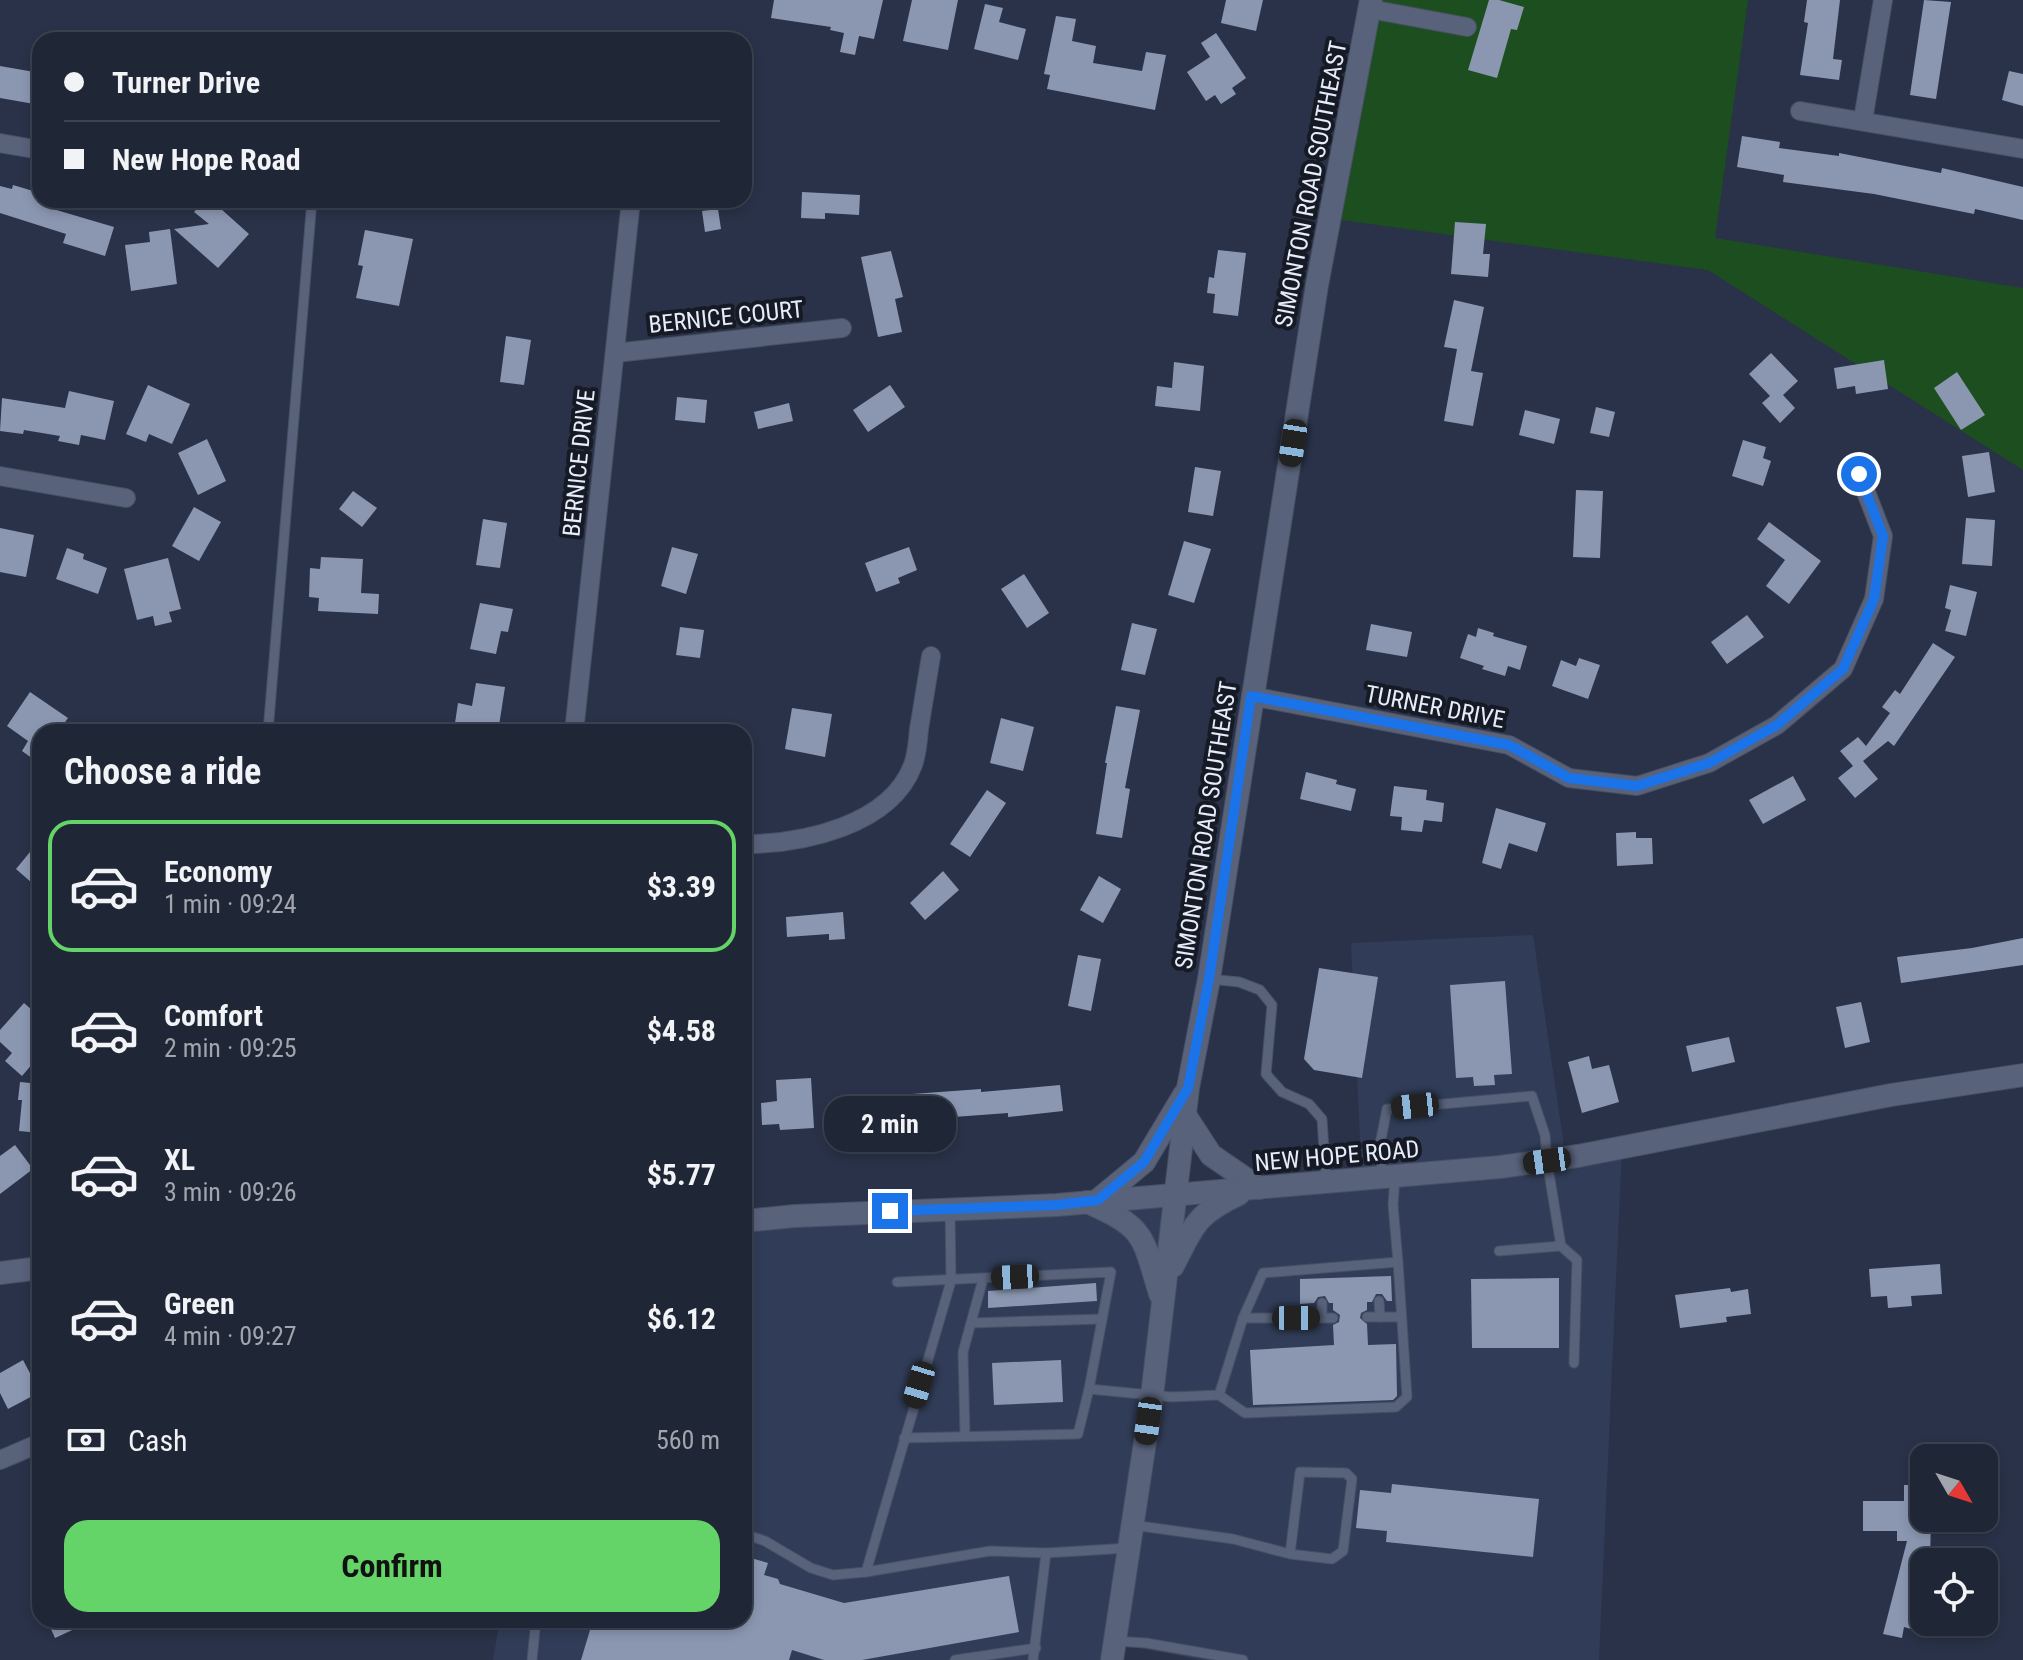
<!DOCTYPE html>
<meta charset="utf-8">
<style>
body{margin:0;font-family:"Roboto Condensed",sans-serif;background:#2c3242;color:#f1f3f6;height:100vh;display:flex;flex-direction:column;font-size:30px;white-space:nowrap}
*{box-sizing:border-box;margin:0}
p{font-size:26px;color:#a1a5ad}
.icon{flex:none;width:44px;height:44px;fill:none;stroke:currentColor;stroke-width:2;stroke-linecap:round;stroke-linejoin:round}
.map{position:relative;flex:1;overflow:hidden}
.sheet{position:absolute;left:32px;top:724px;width:720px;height:904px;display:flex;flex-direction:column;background:#1f2636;border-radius:24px;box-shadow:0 4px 12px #0003,0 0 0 2px #3c4351}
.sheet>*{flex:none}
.banner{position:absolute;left:32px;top:32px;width:720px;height:176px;border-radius:24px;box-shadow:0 4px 12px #0003,0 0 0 2px #3c4351;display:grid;align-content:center;height:176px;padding:0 32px;background:#1f2636}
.needle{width:52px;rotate:129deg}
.buttons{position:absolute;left:1910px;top:1444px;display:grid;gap:16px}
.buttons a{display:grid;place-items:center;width:88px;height:88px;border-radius:16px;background:#1f2636;box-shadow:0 4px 12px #0003,0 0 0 2px #3c4351;font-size:40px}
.end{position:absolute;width:36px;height:36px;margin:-18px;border:10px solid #1a73e8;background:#fff;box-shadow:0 0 0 4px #fff}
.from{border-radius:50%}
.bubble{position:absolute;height:56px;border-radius:24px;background:#1f2636;box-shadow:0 4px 12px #0003,0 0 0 2px #3c4351;font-size:26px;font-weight:700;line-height:56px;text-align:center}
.car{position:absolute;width:24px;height:48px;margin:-24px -12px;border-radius:10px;box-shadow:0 0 6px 2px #0007;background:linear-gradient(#222 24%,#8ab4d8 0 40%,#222 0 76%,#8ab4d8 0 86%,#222 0)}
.banner b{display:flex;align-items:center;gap:28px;height:76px;font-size:30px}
.banner b+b{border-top:2px solid #3c4351}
.banner i{width:20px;height:20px;background:#f1f3f6}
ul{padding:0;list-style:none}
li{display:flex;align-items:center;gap:24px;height:132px;margin:0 16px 12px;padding:0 16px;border:4px solid transparent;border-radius:24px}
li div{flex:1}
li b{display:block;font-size:30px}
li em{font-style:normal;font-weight:700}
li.active{border-color:#64d468}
li>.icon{width:72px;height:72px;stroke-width:1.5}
h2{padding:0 32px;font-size:36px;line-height:96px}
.pay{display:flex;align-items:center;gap:20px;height:88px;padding:0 32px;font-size:30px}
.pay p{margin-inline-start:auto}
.action{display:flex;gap:16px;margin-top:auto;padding:16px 32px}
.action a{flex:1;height:92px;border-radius:24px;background:#64d468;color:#111;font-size:32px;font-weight:700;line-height:92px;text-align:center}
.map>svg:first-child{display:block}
</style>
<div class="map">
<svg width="2023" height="1660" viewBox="0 0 2023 1660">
<rect width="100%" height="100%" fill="#293248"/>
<polygon fill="#313d58" points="1533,935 1565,1153 1622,1145 1599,1660 1201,1660 1124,1645 1121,1660 493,1660 500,1620 744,1620 744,1222 1197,1206 1362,1182 1351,943"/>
<polygon fill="#1d4e1f" points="1379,0 1748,0 1715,238 2023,288 2023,470 1708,270 1341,220"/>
<g fill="#8b97b1">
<polygon points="774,0 883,0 874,39 859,36 855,55 840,52 844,33 830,30 831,27 771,18"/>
<polygon points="912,0 958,0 948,50 903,41"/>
<polygon points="1226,0 1263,0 1256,31 1221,23"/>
<polygon points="1489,0 1499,0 1524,7 1517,30 1511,29 1497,78 1468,70"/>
<polygon points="1807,0 1840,0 1833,59 1842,60 1839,80 1800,75 1808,23 1804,22"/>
<polygon points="1924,0 1951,2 1936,99 1910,95"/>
<polygon points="985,4 1003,8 999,22 1026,29 1018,60 974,49"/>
<polygon points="1056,16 1076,19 1072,41 1096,46 1093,63 1142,71 1146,52 1166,55 1155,110 1047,89 1050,75 1044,74"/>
<polygon points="1216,33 1246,78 1232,88 1236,94 1221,104 1215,95 1206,101 1187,72 1210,57 1201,43"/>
<polygon points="0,66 40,73 40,105 0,98"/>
<polygon points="2009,71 2023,74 2023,106 2002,100"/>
<polygon points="1742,136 1780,142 1779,148 1839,156 1839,153 1941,173 1942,168 2023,187 2023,220 1975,209 1974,214 1874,194 1783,182 1784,175 1737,167"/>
<polygon points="13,185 40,193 40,200 56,200 53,209 114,227 105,256 63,243 66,234 0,213 0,186 12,189"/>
<polygon points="802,192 860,195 859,215 825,213 825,219 801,218"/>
<polygon points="205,200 211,200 249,234 218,268 174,229 209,224 194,212"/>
<polygon points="718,209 721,229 705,232 702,211"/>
<polygon points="1455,222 1486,224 1483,254 1490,254 1488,277 1451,274"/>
<polygon points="170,229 177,284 131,291 125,245 150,242 149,232"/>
<polygon points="365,230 413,239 399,306 356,298 363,266 358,265"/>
<polygon points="1218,250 1246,253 1238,316 1213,313 1215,294 1207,293 1209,277 1214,278"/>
<polygon points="891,251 903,297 895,299 902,332 878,337 861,257"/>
<polygon points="1454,300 1484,307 1471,371 1483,373 1473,426 1444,421 1457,349 1444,347"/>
<polygon points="506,336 531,340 524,385 500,382"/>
<polygon points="1771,353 1798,381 1783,395 1795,408 1780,423 1762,403 1770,396 1749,374"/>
<polygon points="1884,360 1888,389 1856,394 1855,386 1837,389 1834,368"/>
<polygon points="1174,362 1204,366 1200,411 1155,406 1157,386 1172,388"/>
<polygon points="1957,372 1985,415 1961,430 1934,388"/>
<polygon points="148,385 190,404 172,444 149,434 146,442 126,434"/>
<polygon points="890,385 905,407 868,432 853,410"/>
<polygon points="69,391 114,401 105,440 81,435 79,445 58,441 60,436 24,430 23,434 0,431 2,398 65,408"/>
<polygon points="677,397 707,400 705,423 675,420"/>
<polygon points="789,403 793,421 758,429 754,412"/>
<polygon points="1596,407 1615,412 1609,437 1590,433"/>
<polygon points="1525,410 1560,419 1554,444 1519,435"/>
<polygon points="207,439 226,481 198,495 178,453"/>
<polygon points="1743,440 1766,447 1763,458 1771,461 1763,486 1732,476"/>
<polygon points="1989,452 1995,492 1968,497 1962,456"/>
<polygon points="1195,467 1221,471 1213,516 1188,512"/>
<polygon points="1576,490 1603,491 1600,558 1573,557"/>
<polygon points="353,491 377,508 362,527 339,509"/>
<polygon points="194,507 221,522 199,561 172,546"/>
<polygon points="1966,518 1995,520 1992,566 1962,564"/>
<polygon points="483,519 507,523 500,568 476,565"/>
<polygon points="1769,522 1821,561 1789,604 1766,586 1785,560 1757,539"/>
<polygon points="0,528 34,535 26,577 0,572"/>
<polygon points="1184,541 1211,549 1194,603 1168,595"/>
<polygon points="672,547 698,554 686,594 661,586"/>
<polygon points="909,547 917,570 898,578 900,583 876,592 865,563"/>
<polygon points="67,548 84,554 83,559 107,568 98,594 56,579"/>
<polygon points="321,557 363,559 361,593 379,594 378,614 318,611 319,598 309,597 310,568 320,569"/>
<polygon points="168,558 181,609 169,612 172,622 155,626 153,616 137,620 124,569"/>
<polygon points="1024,574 1049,613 1027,628 1001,589"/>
<polygon points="1950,585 1977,592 1966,636 1945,631 1951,610 1945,608"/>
<polygon points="480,603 513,609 508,632 501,631 496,654 470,649"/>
<polygon points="1747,615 1764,637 1727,664 1711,642"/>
<polygon points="1132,623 1157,629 1145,675 1121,670"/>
<polygon points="1371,624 1412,632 1407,657 1366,650"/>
<polygon points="680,627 704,630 700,658 676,655"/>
<polygon points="1478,628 1494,633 1493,636 1527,646 1520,670 1508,666 1505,676 1482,669 1484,666 1460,658 1468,634 1476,637"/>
<polygon points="1933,643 1955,657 1894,746 1888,741 1863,761 1878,779 1855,798 1838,778 1853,766 1840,751 1858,737 1866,746 1890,713 1882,707 1895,690 1900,694"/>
<polygon points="1579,658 1600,665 1588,699 1552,686 1561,660 1576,666"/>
<polygon points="476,683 505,687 498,732 470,732 471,726 455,723 458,703 472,706"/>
<polygon points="30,692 68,718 58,732 40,732 40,764 22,751 28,741 7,726"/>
<polygon points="1116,706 1140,710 1125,788 1130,789 1122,838 1096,834 1107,763 1105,763"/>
<polygon points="792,708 832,714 825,757 785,749"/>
<polygon points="1001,718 1034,727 1023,771 990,763"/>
<polygon points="1306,772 1337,780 1336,784 1356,789 1351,811 1300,799"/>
<polygon points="1793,776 1806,800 1763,824 1749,800"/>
<polygon points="1394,786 1427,790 1426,800 1444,803 1442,822 1424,820 1422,832 1401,830 1402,817 1390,816"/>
<polygon points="987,790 1006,803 970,857 950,844"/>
<polygon points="1496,808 1546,823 1537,852 1509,843 1501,869 1482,863"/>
<polygon points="1636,832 1636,838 1652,838 1653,864 1617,866 1616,833"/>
<polygon points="30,852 40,861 40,890 16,869"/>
<polygon points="943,871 959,890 925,920 910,903"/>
<polygon points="1099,876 1121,889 1103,923 1080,910"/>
<polygon points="843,912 845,939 829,940 829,934 787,937 786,917"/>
<polygon points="2023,938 2023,965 1901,983 1897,957 1972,948"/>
<polygon points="1078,955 1101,959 1091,1011 1068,1006"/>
<polygon points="1319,968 1378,977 1362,1078 1314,1070 1304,1059"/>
<polygon points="1505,981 1512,1074 1494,1075 1495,1085 1474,1086 1473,1077 1456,1078 1450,985"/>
<polygon points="1861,1002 1870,1042 1845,1048 1836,1007"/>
<polygon points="24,1003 40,1017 40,1055 22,1076 5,1061 12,1053 0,1042 0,1030"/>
<polygon points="1729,1037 1735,1062 1692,1072 1686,1046"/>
<polygon points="1589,1056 1592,1069 1609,1065 1619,1102 1582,1113 1568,1062"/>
<polygon points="811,1078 814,1128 780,1130 779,1124 762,1125 761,1103 777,1101 776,1080"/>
<polygon points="20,1082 40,1084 40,1133 19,1131 22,1100 18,1100"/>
<polygon points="1060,1085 1063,1111 1008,1117 1008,1113 845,1125 843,1099 981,1089 981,1092"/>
<polygon points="15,1145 33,1169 0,1194 0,1156"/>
<polygon points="1940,1264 1942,1294 1911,1296 1912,1306 1888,1308 1887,1296 1871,1297 1869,1269"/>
<polygon points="1391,1276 1392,1301 1387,1301 1382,1294 1376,1294 1372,1302 1367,1302 1367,1310 1361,1313 1360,1318 1367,1324 1368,1345 1396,1344 1397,1396 1393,1400 1253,1405 1250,1350 1334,1345 1333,1325 1339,1322 1340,1315 1333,1310 1333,1303 1329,1303 1325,1296 1318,1297 1314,1303 1300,1304 1300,1279"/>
<polygon points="1559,1278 1559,1348 1472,1348 1471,1279"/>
<polygon points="1096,1283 1097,1301 988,1308 988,1291"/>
<polygon points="1730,1288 1731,1292 1748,1289 1751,1314 1726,1317 1727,1322 1680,1328 1675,1295"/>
<polygon points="23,1360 40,1392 8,1409 0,1393 0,1373"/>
<polygon points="1061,1360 1063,1402 994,1405 992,1363"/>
<polygon points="1392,1484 1539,1499 1533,1557 1386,1542 1387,1531 1356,1528 1360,1490 1391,1493"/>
<polygon points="1904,1485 1924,1485 1924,1518 1931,1518 1930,1562 1924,1562 1924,1607 1918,1631 1904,1627 1902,1638 1883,1634 1907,1541 1897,1541 1897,1531 1863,1531 1863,1501 1904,1501"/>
<polygon points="744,1556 768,1563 764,1575 778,1579 780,1584 844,1603 1009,1576 1019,1632 862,1660 824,1660 792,1650 789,1660 581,1660 593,1620 744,1620"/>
<polygon points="47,1620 94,1620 55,1638"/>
</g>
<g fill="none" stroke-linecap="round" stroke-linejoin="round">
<g stroke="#485063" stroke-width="11">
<g id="service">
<polyline points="268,732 312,200"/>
<polyline points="1209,979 1239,982 1260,990 1272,1005 1266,1074 1282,1092 1309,1104 1322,1119 1326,1180"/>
<polyline points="1382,1178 1380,1144 1387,1109 1532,1096 1545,1135 1547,1161 1561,1246 1577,1260 1574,1363"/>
<polyline points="1499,1251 1561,1246"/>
<polyline points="897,1282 1111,1272 1089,1389 1172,1397 1219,1395 1243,1318 1263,1273 1398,1262 1393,1205 1395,1178"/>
<polyline points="1379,1301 1380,1317"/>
<polyline points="1322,1303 1322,1318"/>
<polyline points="1367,1317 1400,1317"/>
<polyline points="1243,1318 1333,1318"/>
<polyline points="971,1323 1102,1319"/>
<polyline points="1219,1395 1245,1413 1396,1407 1407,1397 1398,1262"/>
<polyline points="965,1436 963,1352 983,1279"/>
<polyline points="904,1438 1078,1434 1089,1389"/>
<polyline points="1133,1525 1233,1539 1290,1554 1300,1472 1346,1473 1352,1479 1343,1551 1332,1559 1290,1554"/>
<polyline points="744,1534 765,1541 811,1568 833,1575 866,1572 990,1551 1046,1553 1129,1548"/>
<polyline points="866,1572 951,1281 950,1209"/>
<polyline points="1115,1641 1146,1643 1243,1660"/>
<polyline points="532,1660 536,1620"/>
<polyline points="955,1660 1036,1648"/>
<polyline points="1033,1660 1046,1553"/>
</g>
</g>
<g stroke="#485063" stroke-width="20">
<g id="minor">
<polyline points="1370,9 1467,27"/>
<polyline points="1800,111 2023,149"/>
<polyline points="1863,120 1883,0"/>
<polyline points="0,143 40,150"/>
<polyline points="615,353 842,328"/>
<polyline points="0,476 126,498"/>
<polyline points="1251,696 1509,745 1569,778 1637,786 1709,763 1777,725 1843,669 1874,599 1883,536 1859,474"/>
<polyline points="574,732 631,200"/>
<path d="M744 844C802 844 890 826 913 765 917 754 918 741 919 729 923 705 927 680 931 656"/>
<polyline points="0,1460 40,1443"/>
</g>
</g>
<g stroke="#485063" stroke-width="24">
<g id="tertiary">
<polyline points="1185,1115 1211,1155 1259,1188"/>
<polyline points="1098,1200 1144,1162 1184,1095"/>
<path d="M1087 1202C1146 1228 1142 1235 1160 1294"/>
<polyline points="744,1221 795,1216 1057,1205 1500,1167 1578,1156 1891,1095 2023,1075"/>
<path d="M1173 1266C1194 1225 1196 1214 1239 1194"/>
<polyline points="0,1273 40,1268"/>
<polyline points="1112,1660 1152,1396 1188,1088 1209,979 1317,285 1371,0"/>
</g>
</g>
<use href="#service" stroke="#58627b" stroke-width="9"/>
<use href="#minor" stroke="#58627b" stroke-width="18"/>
<use href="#tertiary" stroke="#58627b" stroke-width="22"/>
</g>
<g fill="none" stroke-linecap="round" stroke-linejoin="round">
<polyline stroke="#1a73e8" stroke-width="10" points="890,1211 1057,1205 1098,1200 1144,1162 1188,1088 1209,979 1251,696 1509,745 1569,778 1637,786 1709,763 1777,725 1843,669 1874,599 1883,536 1859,474"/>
</g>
<g text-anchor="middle" stroke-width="8" stroke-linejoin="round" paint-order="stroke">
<g font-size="24" fill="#e6ecfb" stroke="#161a24">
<text transform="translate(1311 184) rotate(-79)" y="8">SIMONTON ROAD SOUTHEAST</text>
<text transform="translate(726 317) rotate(-6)" y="8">BERNICE COURT</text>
<text transform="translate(579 463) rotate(-84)" y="8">BERNICE DRIVE</text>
<text transform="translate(1435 707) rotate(11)" y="8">TURNER DRIVE</text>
<text transform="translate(1206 825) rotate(-81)" y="8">SIMONTON ROAD SOUTHEAST</text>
<text transform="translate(1337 1156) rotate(-5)" y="8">NEW HOPE ROAD</text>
</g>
</g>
</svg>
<div class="buttons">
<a><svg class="needle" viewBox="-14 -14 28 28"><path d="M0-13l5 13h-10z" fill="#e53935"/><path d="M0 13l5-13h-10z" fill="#a1a5ad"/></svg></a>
<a><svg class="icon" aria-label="locate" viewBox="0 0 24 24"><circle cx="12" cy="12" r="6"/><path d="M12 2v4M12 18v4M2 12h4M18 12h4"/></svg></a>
</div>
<i class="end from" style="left:1859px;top:474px"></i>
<i class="end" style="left:890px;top:1211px"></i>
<div class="bubble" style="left:824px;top:1096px;width:132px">2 min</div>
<i class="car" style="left:1293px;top:443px;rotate:189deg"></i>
<i class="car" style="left:1415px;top:1106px;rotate:264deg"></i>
<i class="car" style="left:1547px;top:1161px;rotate:262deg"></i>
<i class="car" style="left:1015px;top:1277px;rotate:267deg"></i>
<i class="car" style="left:1296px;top:1318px;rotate:90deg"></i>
<i class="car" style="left:919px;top:1385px;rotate:197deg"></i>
<i class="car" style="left:1148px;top:1421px;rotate:188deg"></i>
<div class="banner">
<b><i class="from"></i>Turner Drive</b>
<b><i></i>New Hope Road</b>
</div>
<section class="sheet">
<h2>Choose a ride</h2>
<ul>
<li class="active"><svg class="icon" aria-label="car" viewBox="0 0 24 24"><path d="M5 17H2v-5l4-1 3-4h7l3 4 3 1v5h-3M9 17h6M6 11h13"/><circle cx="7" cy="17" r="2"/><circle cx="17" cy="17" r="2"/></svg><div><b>Economy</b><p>1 min · 09:24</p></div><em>$3.39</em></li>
<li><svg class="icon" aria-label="car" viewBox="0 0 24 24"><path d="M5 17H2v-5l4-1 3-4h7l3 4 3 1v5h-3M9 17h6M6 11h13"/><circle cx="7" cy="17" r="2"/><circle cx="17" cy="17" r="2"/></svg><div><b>Comfort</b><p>2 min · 09:25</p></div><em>$4.58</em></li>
<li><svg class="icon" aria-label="car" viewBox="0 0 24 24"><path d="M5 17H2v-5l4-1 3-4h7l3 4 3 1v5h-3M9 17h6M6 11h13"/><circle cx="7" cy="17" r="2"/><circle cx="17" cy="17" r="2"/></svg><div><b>XL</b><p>3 min · 09:26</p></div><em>$5.77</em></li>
<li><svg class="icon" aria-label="car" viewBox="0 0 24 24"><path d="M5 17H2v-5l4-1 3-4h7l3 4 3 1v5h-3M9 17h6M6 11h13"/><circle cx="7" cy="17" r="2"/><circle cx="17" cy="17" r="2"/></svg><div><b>Green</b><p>4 min · 09:27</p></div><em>$6.12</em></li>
</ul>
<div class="pay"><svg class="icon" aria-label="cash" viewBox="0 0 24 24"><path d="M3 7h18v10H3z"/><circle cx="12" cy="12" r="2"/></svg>Cash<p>560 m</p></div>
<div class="action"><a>Confirm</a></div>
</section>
</div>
